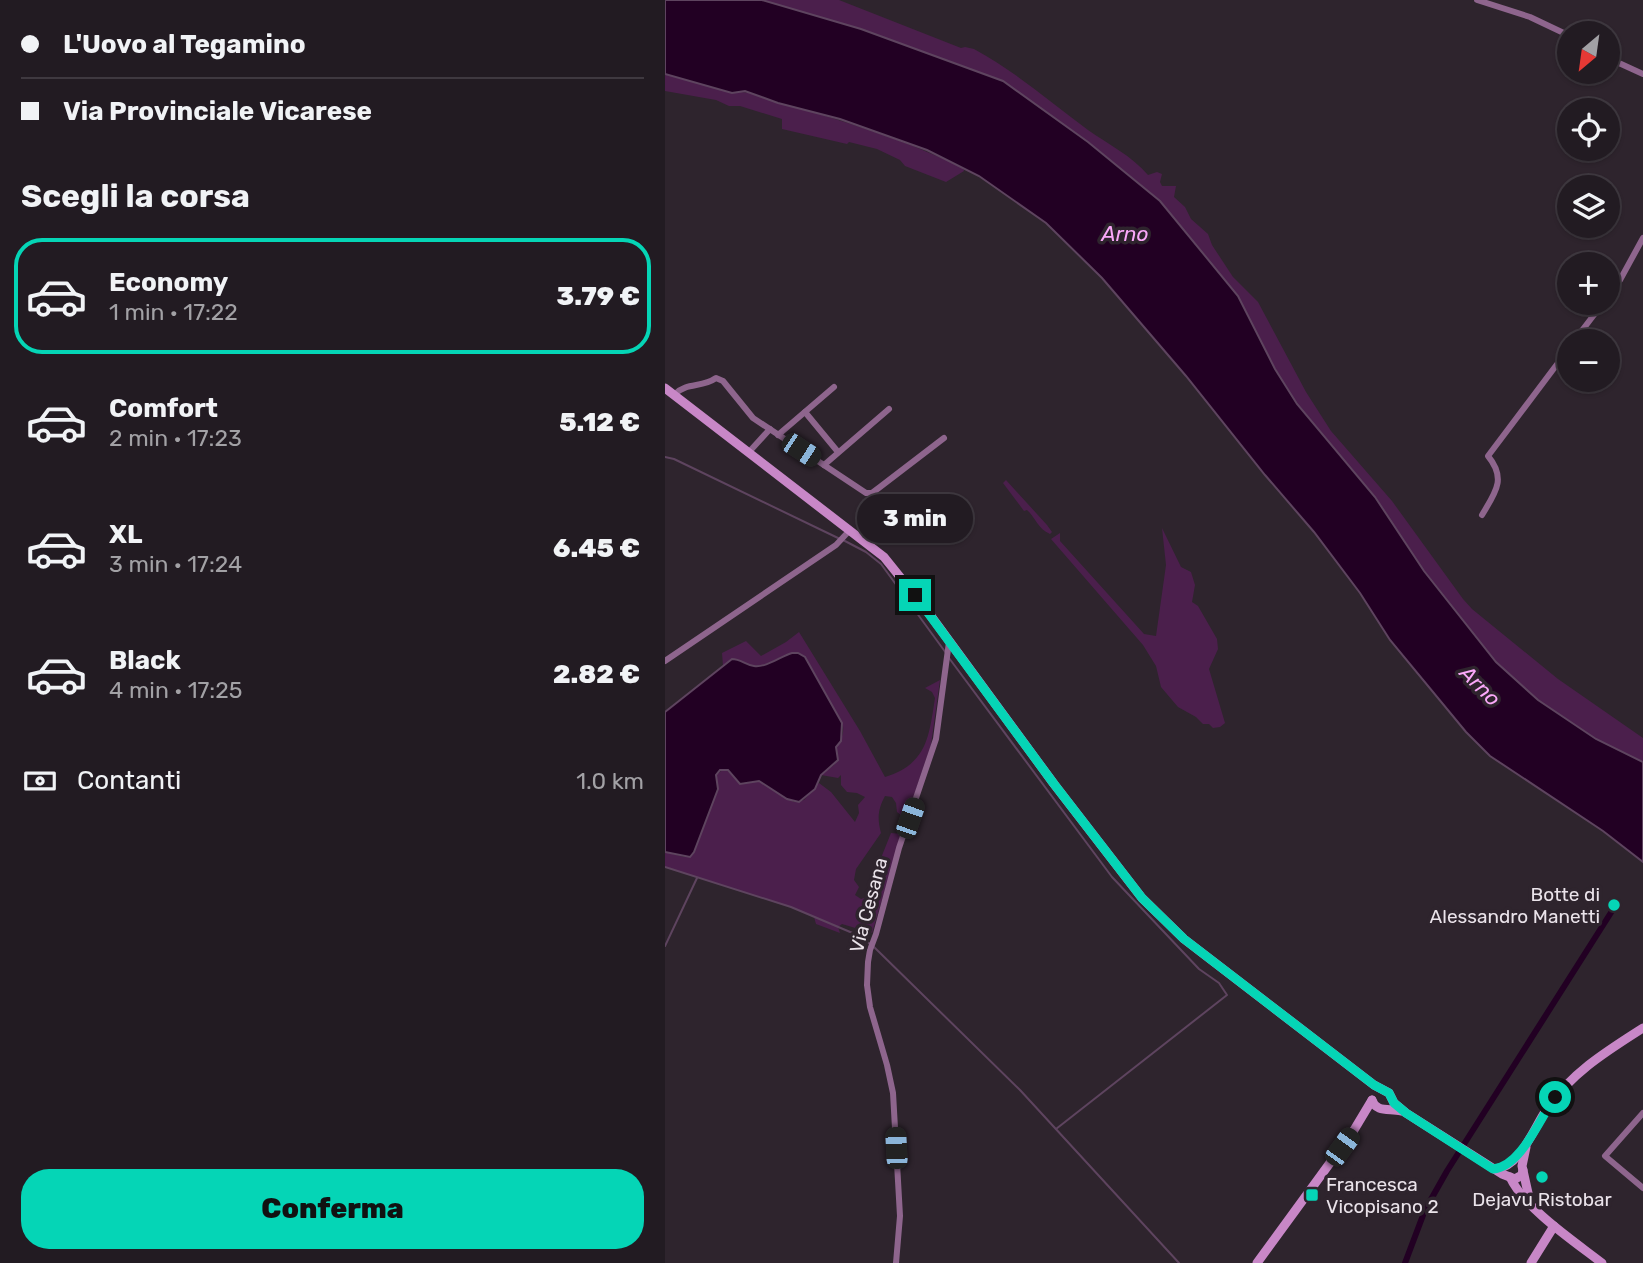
<!DOCTYPE html>
<html lang="it">
<meta charset="utf-8">
<style>
body{margin:0;font-family:Rubik,sans-serif;background:#2e282f;color:#f1f3f6;height:100vh;display:flex;flex-direction:column;font-size:26px;white-space:nowrap}
*{box-sizing:border-box;margin:0}
p{font-size:23px;color:#a2a1a5}
.icon{flex:none;width:38px;height:38px;fill:none;stroke:currentColor;stroke-width:2;stroke-linecap:round;stroke-linejoin:round}
.map{position:relative;flex:1;overflow:hidden}
.side{display:flex;flex-direction:column;background:#221b22;width:665px}
.side>*{flex:none}
.hud{display:grid;align-content:center;height:154px;padding:0 21px;background:#221b22}
.needle{width:46px;rotate:209deg}
.fabs{position:absolute;left:892px;top:21px;display:grid;gap:14px}
.fabs a{display:grid;place-items:center;width:63px;height:63px;border-radius:50%;background:#221b22;box-shadow:0 2px 5px #0004,0 0 0 2px #3f3940;font-size:35px}
.end{position:absolute;width:32px;height:32px;margin:-16px;border:9px solid #05d5b6;background:#111;box-shadow:0 0 0 4px #111}
.from{border-radius:50%}
.bubble{position:absolute;height:49px;border-radius:24px;background:#221b22;box-shadow:0 2px 5px #0004,0 0 0 2px #3f3940;font-size:23px;font-weight:800;line-height:49px;text-align:center}
.car{position:absolute;width:21px;height:42px;margin:-21px -10px;border-radius:9px;box-shadow:0 0 5px 2px #0007;background:linear-gradient(#222 24%,#8ab4d8 0 40%,#222 0 76%,#8ab4d8 0 86%,#222 0)}
.hud b{display:flex;align-items:center;gap:24px;height:66px;font-size:26px}
.hud b+b{border-top:2px solid #3f3940}
.hud i{width:18px;height:18px;background:#f1f3f6}
ul{padding:0;list-style:none}
li{display:flex;align-items:center;gap:21px;height:116px;margin:0 14px 10px;padding:0 7px;border:4px solid transparent;border-radius:28px}
li div{flex:1}
li b{display:block;font-size:26px}
li em{font-style:normal;font-weight:800}
li.active{border-color:#05d5b6}
li>.icon{width:63px;height:63px;stroke-width:1.5}
h2{padding:0 21px;font-size:32px;line-height:84px}
.pay{display:flex;align-items:center;gap:18px;height:77px;padding:0 21px;font-size:26px}
.pay p{margin-inline-start:auto}
.primary-button{display:flex;gap:14px;margin-top:auto;padding:14px 21px}
.primary-button a{flex:1;height:80px;border-radius:28px;background:#05d5b6;color:#111;font-size:28px;font-weight:800;line-height:80px;text-align:center}
main{display:flex;flex:1;min-height:0}
.map>svg:first-child{display:block}
</style>
<main>
<section class="side">
<div class="hud">
<b><i class="from"></i>L'Uovo al Tegamino</b>
<b><i></i>Via Provinciale Vicarese</b>
</div>
<h2>Scegli la corsa</h2>
<ul>
<li class="active"><svg class="icon" aria-label="car" viewBox="0 0 24 24"><path d="M5 17H2v-5l4-1 3-4h7l3 4 3 1v5h-3M9 17h6M6 11h13"/><circle cx="7" cy="17" r="2"/><circle cx="17" cy="17" r="2"/></svg><div><b>Economy</b><p>1 min · 17:22</p></div><em>3.79 €</em></li>
<li><svg class="icon" aria-label="car" viewBox="0 0 24 24"><path d="M5 17H2v-5l4-1 3-4h7l3 4 3 1v5h-3M9 17h6M6 11h13"/><circle cx="7" cy="17" r="2"/><circle cx="17" cy="17" r="2"/></svg><div><b>Comfort</b><p>2 min · 17:23</p></div><em>5.12 €</em></li>
<li><svg class="icon" aria-label="car" viewBox="0 0 24 24"><path d="M5 17H2v-5l4-1 3-4h7l3 4 3 1v5h-3M9 17h6M6 11h13"/><circle cx="7" cy="17" r="2"/><circle cx="17" cy="17" r="2"/></svg><div><b>XL</b><p>3 min · 17:24</p></div><em>6.45 €</em></li>
<li><svg class="icon" aria-label="car" viewBox="0 0 24 24"><path d="M5 17H2v-5l4-1 3-4h7l3 4 3 1v5h-3M9 17h6M6 11h13"/><circle cx="7" cy="17" r="2"/><circle cx="17" cy="17" r="2"/></svg><div><b>Black</b><p>4 min · 17:25</p></div><em>2.82 €</em></li>
</ul>
<div class="pay"><svg class="icon" aria-label="cash" viewBox="0 0 24 24"><path d="M3 7h18v10H3z"/><circle cx="12" cy="12" r="2"/></svg>Contanti<p>1.0 km</p></div>
<div class="primary-button"><a>Conferma</a></div>
</section>
<div class="map">
<svg width="978" height="1263" viewBox="0 0 978 1263">
<rect width="100%" height="100%" fill="#2e242d"/>
<g fill="#4b1f4c">
<path d="M97 0H174L296 48 300 47 309 49C350 71 385 102 423 130 443 144 467 156 483 175L492 172 497 174 495 182 497 186H511L509 197 520 207 526 219 543 234 547 245 568 277 593 302 641 392 666 431 727 501 798 599 807 609 893 679 978 738V762L931 739 873 700 831 662 759 571 710 497 632 404 610 369 573 296 494 201 423 142 338 81 196 29Z"/>
<path d="M0 74C21 79 42 85 63 91 70 93 77 91 84 93 156 115 229 134 298 168L299 171 281 182 240 166 235 160 212 149 184 142 182 144 117 129V119L75 106H64L51 100 0 91Z"/>
<path d="M341 480 382 525 387 532 385 534C373 529 370 517 362 510L359 511 338 483Z"/>
<polygon points="497,528 516,567 526,572 530,585 527,602 533,606 552,639 553,649 544,669 560,723 555,727 548,728 544,724 538,724 531,717 513,707 496,687 491,666 478,645 386,539 395,533 395,541 479,634 491,636 501,565"/>
<path d="M134 632 195 731 220 777C262 764 264 737 270 698L267 692 260 688 275 680 266 745 241 819 232 812 231 803 227 797 220 796C213 809 212 818 216 833L191 869 189 880 194 887 190 895 196 899 202 897 204 888 226 833 237 834 207 933 177 924 173 927 175 933 151 924 149 917 126 907 0 867V852L19 857 29 853 53 789 51 775 60 768 71 780 94 781 129 802 139 800 154 783 166 792 190 822 194 813 193 805 200 797 192 793 182 792 176 785V775L173 778 156 775 169 765 173 755 171 747C176 740 179 735 178 726 174 708 135 670 122 654 113 659 98 667 89 666 72 665 76 652 58 666L57 653 81 641 96 656 121 642Z"/>
</g>
<g fill="#220023" stroke="#5e445f" stroke-width="2">
<polygon points="0,0 97,0 196,29 338,81 423,142 495,201 573,296 610,369 632,404 710,497 759,571 831,662 873,700 931,739 978,762 978,862 938,831 825,756 801,732 725,640 695,593 649,532 600,475 521,376 437,278 381,223 314,176 262,150 175,119 113,103 80,91 67,93 0,74"/>
<path d="M127 653H133L140 657 177 723 176 741 171 747 173 760 156 775 150 789 134 802 122 799 94 781 75 784 63 770H55L51 775 53 789 29 852 25 857 0 852V712L67 659C76 659 80 665 89 666 101 668 116 656 127 653Z"/>
</g>
<g fill="none" stroke-linecap="round" stroke-linejoin="round">
<g stroke="#5e445f" stroke-width="2">
<polyline points="0,457 9,459 173,538"/>
<polyline points="178,540 201,552 216,564 281,653"/>
<polyline points="284,658 447,877 534,969 554,983 562,995 391,1129"/>
<polyline points="0,867 126,907 197,937 205,944"/>
<polyline points="0,946 32,878"/>
<polyline points="209,947 355,1090 514,1263"/>
</g>
<polyline stroke="#220023" stroke-width="6" points="740,1263 760,1210 782,1171 947,911"/>
<g stroke="#8e658d" stroke-width="6">
<polyline points="812,0 865,17 905,36"/>
<polyline points="943,58 978,74"/>
<polyline points="943,296 955,280 978,238"/>
<polyline points="909,341 938,303"/>
<path d="M10 394C22 382 37 388 51 378L58 381 88 418 201 493H207L215 487 279 438"/>
<polyline points="140,412 173,452"/>
<polyline points="113,435 169,387"/>
<polyline points="84,452 105,429"/>
<polyline points="159,465 224,409"/>
<path d="M817 515C830 493 842 479 823 456L905 347"/>
<polyline points="0,661 171,545 185,530"/>
<polyline points="978,1113 940,1156 978,1188"/>
<polyline points="231,1263 235,1216 228,1093 222,1065 205,1007 202,985 203,962 205,950 211,934 234,848 271,739 284,642"/>
</g>
<g stroke="#c887c7" stroke-width="9">
<polyline points="0,388 219,557 260,608 389,784 477,898 519,939 709,1085 724,1093 729,1103 741,1113 837,1174 850,1179 857,1175 858,1170"/>
<path d="M707 1100C711 1113 725 1108 736 1111"/>
<polyline points="861,1147 857,1166 865,1202"/>
<path d="M830 1169C856 1167 869 1127 882 1109 906 1073 942 1051 978 1028"/>
<path d="M845 1177C859 1208 910 1242 937 1263"/>
<polyline points="592,1263 689,1130 707,1100"/>
<polyline points="866,1263 889,1226"/>
</g>
</g>
<g fill="none" stroke-linecap="round" stroke-linejoin="round">
<path stroke="#05d5b6" stroke-width="9" d="M250 595 389 784 477 898 519 939 709 1085 724 1093 729 1103 741 1113 828 1169C856 1167 875 1118 890 1097"/>
</g>
<g fill="#05d5b6" stroke="#2e242d" stroke-width="2.5">
<circle cx="949" cy="905" r="7"/>
<circle cx="877" cy="1177" r="7"/>
<rect x="640" y="1188" width="14" height="14" rx="3.5"/>
</g>
<g text-anchor="middle" stroke-width="7" stroke-linejoin="round" paint-order="stroke">
<g font-size="19" fill="#eae3ea" stroke="#2e242d" text-anchor="end">
<text x="935" y="901">Botte di<tspan x="935" dy="22">Alessandro Manetti</tspan></text>
<text x="661" y="1191" text-anchor="start">Francesca<tspan x="661" dy="22">Vicopisano 2</tspan></text>
<text x="877" y="1206" text-anchor="middle">Dejavu Ristobar</text>
</g>
<g font-size="19" fill="#eae3ea" stroke="#2e242d">
<text transform="translate(203 905) rotate(-75)" y="7">Via Cesana</text>
</g>
<g font-size="21" font-style="italic" fill="#faa8f9" stroke="#2e242d">
<text x="460" y="241">Arno</text>
<text transform="translate(815 686) rotate(45)" y="7">Arno</text>
</g>
</g>
</svg>
<div class="fabs">
<a><svg class="needle" viewBox="-14 -14 28 28"><path d="M0-13l5 13h-10z" fill="#e53935"/><path d="M0 13l5-13h-10z" fill="#a2a1a5"/></svg></a>
<a><svg class="icon" aria-label="locate" viewBox="0 0 24 24"><circle cx="12" cy="12" r="6"/><path d="M12 2v4M12 18v4M2 12h4M18 12h4"/></svg></a>
<a><svg class="icon" aria-label="layers" viewBox="0 0 24 24"><path d="M12 4l9 5-9 5-9-5zM3 14l9 5 9-5"/></svg></a>
<a>+</a>
<a>−</a>
</div>
<i class="end from" style="left:890px;top:1097px"></i>
<i class="end" style="left:250px;top:595px"></i>
<div class="bubble" style="left:192px;top:494px;width:116px">3 min</div>
<i class="car" style="left:136px;top:450px;rotate:123deg"></i>
<i class="car" style="left:245px;top:818px;rotate:19deg"></i>
<i class="car" style="left:677px;top:1147px;rotate:36deg"></i>
<i class="car" style="left:231px;top:1148px;rotate:357deg"></i>
</div>
</main>
